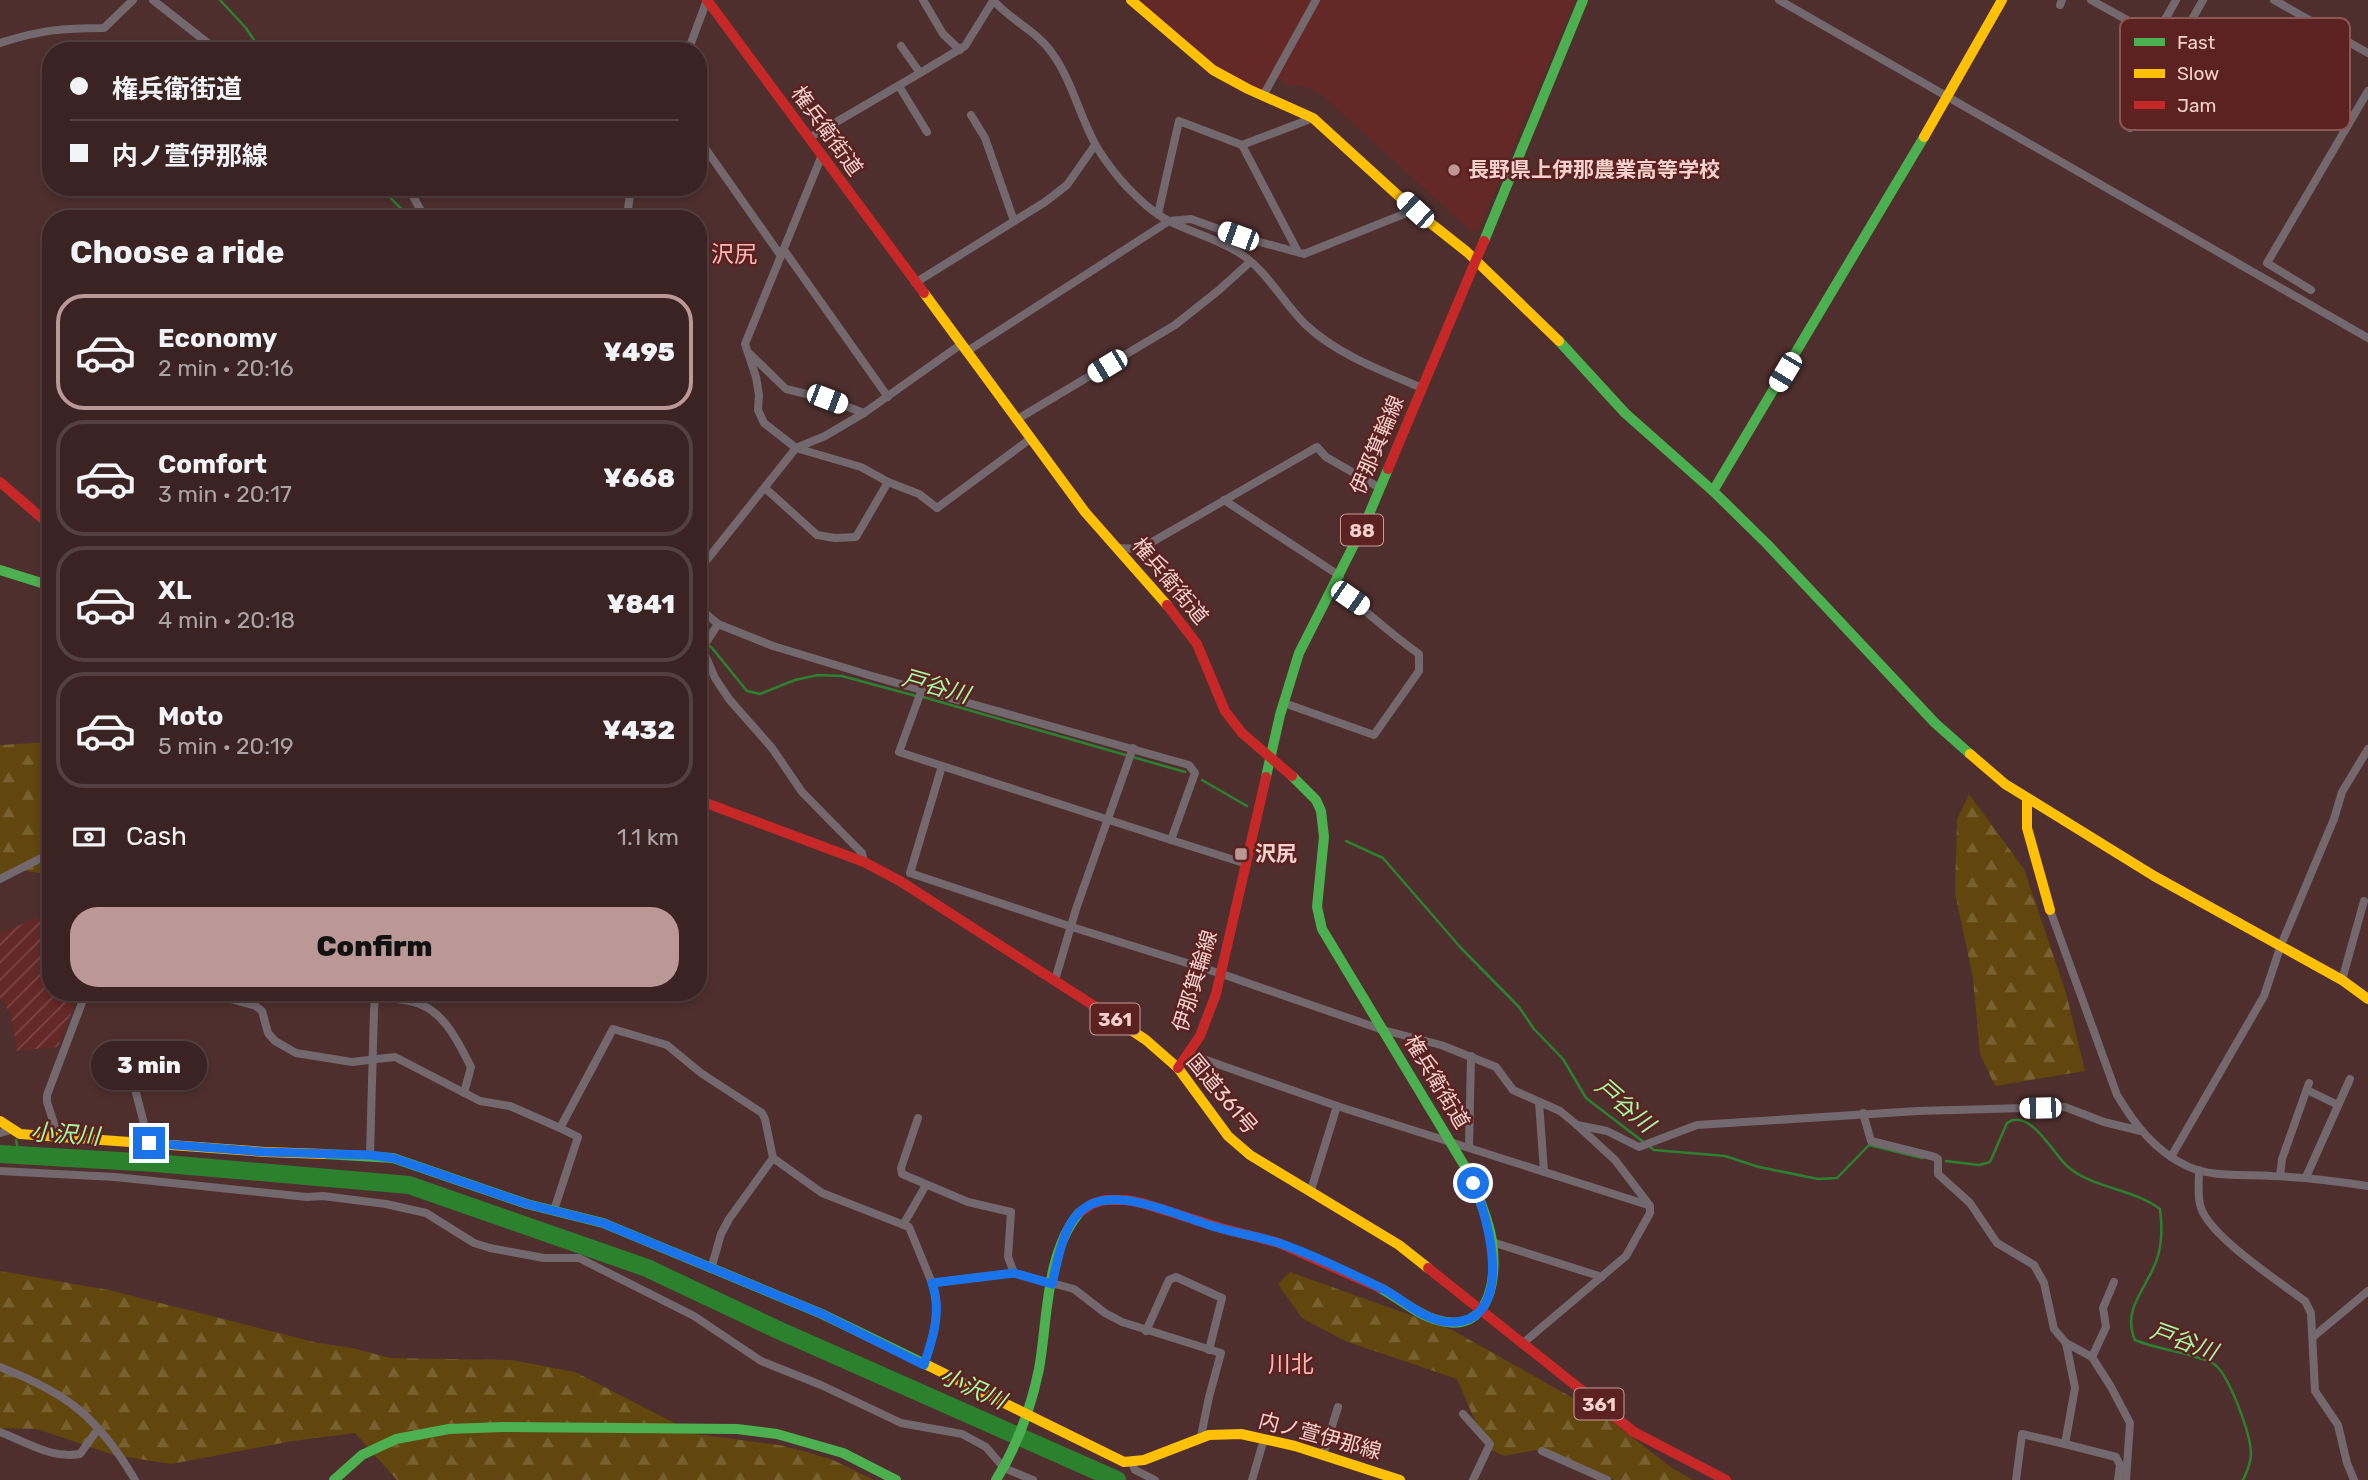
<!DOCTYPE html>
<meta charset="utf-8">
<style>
body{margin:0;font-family:Rubik,"Noto Sans JP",sans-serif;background:#412b2a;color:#f1f3f6;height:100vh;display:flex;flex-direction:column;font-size:26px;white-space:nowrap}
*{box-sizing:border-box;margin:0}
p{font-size:23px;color:#aba4a5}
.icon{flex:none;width:38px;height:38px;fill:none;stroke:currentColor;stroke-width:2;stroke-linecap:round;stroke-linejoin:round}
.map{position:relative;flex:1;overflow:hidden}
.sheet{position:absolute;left:42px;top:210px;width:665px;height:791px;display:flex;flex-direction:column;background:#3a2322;border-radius:28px;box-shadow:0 4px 10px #0003,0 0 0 2px #544040}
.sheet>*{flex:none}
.hud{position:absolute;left:42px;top:42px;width:665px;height:154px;border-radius:28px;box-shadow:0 4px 10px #0003,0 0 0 2px #544040;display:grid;align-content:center;height:154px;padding:0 28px;background:#3a2322}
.end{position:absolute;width:32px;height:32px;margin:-16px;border:9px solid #1a73e8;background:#fff;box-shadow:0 0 0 4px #fff}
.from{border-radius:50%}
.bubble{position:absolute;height:49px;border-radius:24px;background:#3a2322;box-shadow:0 4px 10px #0003,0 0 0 2px #544040;font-size:23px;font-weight:800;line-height:49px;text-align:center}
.car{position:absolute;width:21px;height:42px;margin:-21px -10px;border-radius:9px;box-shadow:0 0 5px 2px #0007;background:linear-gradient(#fff 24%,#345 0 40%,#fff 0 76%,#345 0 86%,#fff 0)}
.hud b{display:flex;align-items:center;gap:24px;height:66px;font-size:26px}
.hud b+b{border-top:2px solid #544040}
.hud i{width:18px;height:18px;background:#f1f3f6}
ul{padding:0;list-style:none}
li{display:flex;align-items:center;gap:21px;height:116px;margin:0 14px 10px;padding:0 14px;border:4px solid #544040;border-radius:28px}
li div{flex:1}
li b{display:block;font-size:26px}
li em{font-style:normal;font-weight:800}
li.active{border-color:#bb9895}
li>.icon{width:63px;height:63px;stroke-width:1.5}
h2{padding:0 28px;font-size:32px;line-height:84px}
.pay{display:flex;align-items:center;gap:18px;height:77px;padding:0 28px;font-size:26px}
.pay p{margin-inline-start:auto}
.action{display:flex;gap:14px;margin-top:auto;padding:14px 28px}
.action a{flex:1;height:80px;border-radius:28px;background:#bb9895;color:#111;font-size:28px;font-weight:800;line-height:80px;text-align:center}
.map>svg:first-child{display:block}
</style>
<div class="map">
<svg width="2368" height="1480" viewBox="0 0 2368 1480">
<defs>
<pattern id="industrial-furrows" width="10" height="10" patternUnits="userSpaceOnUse" patternTransform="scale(1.75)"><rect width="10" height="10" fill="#642827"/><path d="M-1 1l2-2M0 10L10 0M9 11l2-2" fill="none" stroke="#7b4645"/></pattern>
<pattern id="forest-firs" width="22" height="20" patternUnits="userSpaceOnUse" patternTransform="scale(1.75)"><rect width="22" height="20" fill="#61460d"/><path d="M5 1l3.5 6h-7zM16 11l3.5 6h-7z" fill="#78602f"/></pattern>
</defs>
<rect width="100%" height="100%" fill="#4e2f2e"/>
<polygon fill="#642827" points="1131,0 1575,0 1478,231 1472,232 1322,95 1305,86 1287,85 1274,77 1263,96 1213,70"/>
<polygon fill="url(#industrial-furrows)" points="51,912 51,992 79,992 58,1047 17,1051 11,1014 0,998 0,933"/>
<g fill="url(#forest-firs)">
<polygon points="51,742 51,875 21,870 0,876 0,745"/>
<polygon points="1969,794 2024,869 2066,993 2085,1071 1995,1086 1980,1054 1973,978 1955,893 1957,820"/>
<polygon points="0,1271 109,1290 318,1343 353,1348 390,1358 512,1360 575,1372 696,1434 779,1445 807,1452 833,1460 874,1480 397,1480 355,1433 293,1441 171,1464 114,1455 37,1429 0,1428"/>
<polygon points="1290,1272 1452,1330 1605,1416 1672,1468 1693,1480 1615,1480 1535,1450 1504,1456 1487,1448 1457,1379 1345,1341 1302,1318 1278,1284"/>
</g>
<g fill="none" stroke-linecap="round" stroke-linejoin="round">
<g stroke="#2c812f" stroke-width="2.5">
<polyline points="220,0 246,28 261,51"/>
<polyline points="380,187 411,219"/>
<polyline points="698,637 712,648 747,691 760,694 795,680 818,675 842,676 916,696"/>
<polyline points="923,697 1185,772"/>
<polyline points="1202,780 1247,806"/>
<polyline points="1346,841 1383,858 1461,948 1519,1007 1534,1029 1563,1059 1586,1098 1654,1150 1725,1156 1759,1167 1818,1179 1837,1178 1869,1145 1922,1158"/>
<polyline points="16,1140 19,1154"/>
<path d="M1946 1161 1979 1165 1990 1162 2007 1123C2030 1107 2054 1155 2067 1166 2093 1189 2132 1188 2160 1209 2162 1224 2162 1244 2157 1259 2148 1287 2121 1309 2135 1340 2158 1350 2195 1353 2214 1364 2229 1374 2251 1435 2251 1454 2251 1464 2247 1471 2243 1480"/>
</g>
<polyline stroke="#2c812f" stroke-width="18" points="0,1154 155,1163 409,1185 647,1268 776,1329 1117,1480"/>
<g stroke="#72686d" stroke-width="8">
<polyline points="153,0 218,51"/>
<polyline points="923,0 943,34 960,50"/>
<path d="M993 0C1010 20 1037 31 1052 53 1073 82 1080 119 1098 149 1106 162 1117 176 1127 187 1140 200 1153 213 1169 221 1192 233 1219 239 1241 254 1268 272 1283 303 1306 325 1338 355 1383 371 1422 388"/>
<polyline points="1779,0 2368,338"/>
<polyline points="2091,0 2156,36"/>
<polyline points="2274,0 2368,53"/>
<polyline points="2060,5 2062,0"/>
<polyline points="2165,19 2186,30"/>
<path d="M0 43C40 30 62 28 104 28L133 0"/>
<polyline points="688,51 707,0"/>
<polyline points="920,73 965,46 993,1"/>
<polyline points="899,86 927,132"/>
<polyline points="1263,96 1316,0"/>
<polyline points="2148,98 2128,86 2176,0"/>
<polyline points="971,115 985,138 1014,221"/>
<polyline points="2130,128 2203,0"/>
<polyline points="698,138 781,256"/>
<polyline points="809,138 920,73 901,46"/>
<polyline points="1242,145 1298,252"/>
<polyline points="822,155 745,344 756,377 759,395 758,410 764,423 796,448 861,467 888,482 919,494 937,508 1030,439"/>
<polyline points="408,187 421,211 430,219"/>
<polyline points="1158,214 1179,121 1242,145 1313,118"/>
<polyline points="630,219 628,209 631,187"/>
<polyline points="784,250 888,397"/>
<polyline points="915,283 1045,202 1067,185 1095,145"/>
<polyline points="2311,290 2267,263 2368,91"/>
<polyline points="966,352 1169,221 1191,219 1238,236 1304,254 1414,210"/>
<polyline points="750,354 786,389 827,399 864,413"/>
<polyline points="1016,420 1175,325 1219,290 1250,262"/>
<polyline points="765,488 817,535 835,538 856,537 888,482"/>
<polyline points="1224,500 1340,576"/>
<polyline points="1118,548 1140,549 1317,447 1326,457 1380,488"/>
<polyline points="698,571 796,448 825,436 864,413 960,345"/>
<polyline points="698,607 718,624 773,646 872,676 1189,765 1195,773 1171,840 1247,864"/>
<polyline points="703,650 715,678 729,699 772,748 802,792 862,853 864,862"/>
<polyline points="698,655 718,624"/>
<polyline points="922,689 899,752 1171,840"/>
<path d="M1284 703 1374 735 1419 671V654C1389 633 1364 608 1334 587"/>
<polyline points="942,766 910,873 1072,927 1222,974 1383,1030 1441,1045 1496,1067 1513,1090 1560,1111 1577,1125 1615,1160 1650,1206 1650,1213 1626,1256 1522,1344"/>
<polyline points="0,879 51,853"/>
<path d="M2050 910 2117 1095C2135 1125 2155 1151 2187 1166 2212 1178 2245 1174 2272 1176 2304 1177 2336 1181 2368 1186"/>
<polyline points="1055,980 1076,909 1133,748"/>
<polyline points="2342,980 2364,901"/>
<polyline points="120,992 147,998 176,992"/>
<polyline points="213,992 227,998 228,992"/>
<path d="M375 997C388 998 402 999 414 1002 444 1010 458 1042 471 1067L464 1093"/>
<polyline points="227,998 256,1006 262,1011 268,1033 275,1041 296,1053 352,1062 395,1057 480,1101 510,1106 560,1128 613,1029 667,1045 701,1073 762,1113 765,1119 773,1158 729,1219 721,1234 711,1269"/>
<polyline points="1192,1055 1337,1106 1648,1205"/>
<polyline points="2307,1090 2338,1105"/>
<polyline points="1539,1102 1544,1172"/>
<polyline points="1863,1113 1871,1141 1935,1157 1938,1159 1938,1174 1970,1203 1997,1243 2034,1265 2044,1283 2054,1329 2066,1343 2092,1357 2111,1387 2130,1423 2126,1480"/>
<polyline points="918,1118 901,1168 902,1174 968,1202 1011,1212 1008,1257 1014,1273 1074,1289 1105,1313 1122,1322 1221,1353 1209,1397 1201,1436"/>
<polyline points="1577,1125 1607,1131 1639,1147 1697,1125 1918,1111 2065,1107 2104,1122 2141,1131"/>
<polyline points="0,1133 11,1130"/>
<polyline points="58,1136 47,1102 47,1095 86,992"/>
<polyline points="149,1143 134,1085 142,1079 176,1083"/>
<polyline points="1469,1147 1471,1056"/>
<polyline points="370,1155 374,1009 376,992"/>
<polyline points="2171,1157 2264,996 2281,945 2334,819 2342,792 2368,749"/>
<polyline points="773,1158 822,1193 909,1227 932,1283 1014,1273"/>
<path d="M2199 1170C2199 1181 2197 1197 2201 1208 2211 1237 2278 1281 2305 1301L2311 1313 2315 1391 2338 1425 2347 1463 2354 1480"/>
<polyline points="0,1171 115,1177 307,1197 323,1196 386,1204 426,1213 474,1243 490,1248 544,1258 579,1258 694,1316 761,1361 821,1385 901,1423 962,1434 986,1447 1004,1468 1033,1480"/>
<polyline points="2280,1176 2282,1159 2309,1083"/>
<polyline points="2306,1177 2350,1079"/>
<polyline points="1311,1190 1337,1106"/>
<polyline points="554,1210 578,1137 560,1128"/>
<polyline points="903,1225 926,1185"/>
<polyline points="1492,1242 1602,1277"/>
<polyline points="1146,1331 1169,1280 1176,1277 1222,1298 1209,1350"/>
<polyline points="2313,1337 2368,1291"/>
<polyline points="2066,1343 2075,1388 2065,1444 2116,1457 2120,1465 2118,1480"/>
<polyline points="2092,1357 2106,1327 2103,1308 2114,1282"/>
<path d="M924 1365C933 1338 942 1310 932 1283"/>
<path d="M0 1367C67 1393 98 1417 135 1480"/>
<polyline points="1463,1414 1490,1444 1473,1480"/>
<path d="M0 1432C26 1442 51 1459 80 1454L98 1429"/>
<polyline points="1542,1451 1607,1480"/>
<polyline points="1323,1455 1338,1407"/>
<polyline points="1132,1463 1135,1470 1155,1480"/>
<polyline points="1252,1480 1264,1439"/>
<polyline points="2016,1480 2022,1434 2065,1444"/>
</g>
<g stroke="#4caf50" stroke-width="10">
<polyline points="1484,241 1583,0"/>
<polyline points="1559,341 1625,413 1713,491 1767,544 1935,723 1970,754"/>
<polyline points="1713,491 1924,137"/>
<polyline points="0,570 51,586"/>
<path d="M1292 776 1316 800 1321 811 1324 837 1317 907 1322 929 1467 1170C1476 1190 1485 1210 1490 1231 1499 1269 1494 1337 1437 1320 1416 1314 1399 1298 1380 1288"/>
<polyline points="1266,777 1280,715 1299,653 1367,519 1388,469"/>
<polyline points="324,1154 393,1158 527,1204 603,1223 822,1314 929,1366"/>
<polyline points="334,1480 362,1455 396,1439 449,1429 503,1427 737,1429 777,1434 843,1453 896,1480"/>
<path d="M996 1480C1017 1446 1031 1408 1039 1369 1048 1319 1045 1254 1079 1213"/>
</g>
<g stroke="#ffc107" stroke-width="10">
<polyline points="1131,0 1213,70 1248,89 1313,118 1414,210 1467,252 1559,341"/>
<polyline points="1924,137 2002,0"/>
<polyline points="924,293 1085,512 1167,605"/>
<polyline points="1970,754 2005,784 2154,876 2342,980 2368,999"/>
<polyline points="2027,798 2027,828 2050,910"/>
<polyline points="1119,1022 1146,1040 1178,1068 1228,1136 1250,1155 1399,1245 1428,1268"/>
<polyline points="0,1121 20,1134 265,1152 324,1154"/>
<polyline points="929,1366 1124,1462 1144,1460 1209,1435 1241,1434 1295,1446 1400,1480"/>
</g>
<g stroke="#c62828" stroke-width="10">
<polyline points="707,0 924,293"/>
<polyline points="1388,469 1484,241"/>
<polyline points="0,482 51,526"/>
<polyline points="1167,605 1197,644 1225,711 1242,733 1292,776"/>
<polyline points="698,800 864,862 900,881 1119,1022"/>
<polyline points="1178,1068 1200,1036 1216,994 1266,777"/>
<polyline points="1079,1213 1092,1204 1105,1200 1126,1200 1142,1203 1221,1228 1279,1243 1380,1288"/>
<polyline points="1428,1268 1634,1432 1726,1480"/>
</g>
</g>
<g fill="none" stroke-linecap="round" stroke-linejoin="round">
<path stroke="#1a73e8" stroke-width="9" d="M149 1143 265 1152 370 1155 393 1158 527 1204 603 1223 822 1314 924 1365C933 1338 942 1311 932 1283L1014 1273 1052 1284C1059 1256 1063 1215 1094 1203 1127 1191 1180 1216 1212 1226 1234 1233 1257 1236 1279 1243 1314 1255 1348 1272 1381 1288 1402 1298 1423 1320 1447 1322 1517 1326 1490 1221 1473 1183"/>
</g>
<g fill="#bb9895" stroke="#5b2221" stroke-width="2.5">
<circle cx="1454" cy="170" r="7"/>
<rect x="1234" y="847" width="14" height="14" rx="3.5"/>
</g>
<g text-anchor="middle" stroke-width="5" stroke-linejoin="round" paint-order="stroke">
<g fill="#5b2221" stroke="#c89c99" stroke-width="2">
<rect x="1341" y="514.5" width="42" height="31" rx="5"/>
<rect x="1090.5" y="1003.5" width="49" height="31" rx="5"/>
<rect x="1574.5" y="1388.5" width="49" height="31" rx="5"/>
</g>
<g font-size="19" font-weight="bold" fill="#f6d1cd">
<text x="1362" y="537">88</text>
<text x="1115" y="1026">361</text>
<text x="1599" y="1411">361</text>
</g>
<g font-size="21" fill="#f6d1cd" stroke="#5b2221">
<text transform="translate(827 131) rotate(54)" y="7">権兵衛街道</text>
<text transform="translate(1377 445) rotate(-67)" y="7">伊那箕輪線</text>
<text transform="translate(1170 581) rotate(50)" y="7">権兵衛街道</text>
<text transform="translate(1195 981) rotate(-73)" y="7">伊那箕輪線</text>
<text transform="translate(1437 1082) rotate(59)" y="7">権兵衛街道</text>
<text transform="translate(1222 1094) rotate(50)" y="7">国道361号</text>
<text transform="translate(1320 1436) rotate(15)" y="7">内ノ萱伊那線</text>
</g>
<g font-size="21" font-weight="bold" fill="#f6d1cd" stroke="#5b2221" text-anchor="start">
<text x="1468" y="177">長野県上伊那農業高等学校</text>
<text x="1255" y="861">沢尻</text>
</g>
<g font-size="23" fill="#ffb7b2" stroke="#5b2221">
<text x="734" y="262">沢尻</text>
<text x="1291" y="1372">川北</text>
</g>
<g font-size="23" font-style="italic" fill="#a1faa0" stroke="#5b2221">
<text transform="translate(936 686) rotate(16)" y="8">戸谷川</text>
<text transform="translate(1625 1105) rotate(41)" y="8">戸谷川</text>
<text transform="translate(65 1134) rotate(4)" y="8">小沢川</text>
<text transform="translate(2184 1341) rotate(20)" y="8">戸谷川</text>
<text transform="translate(973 1388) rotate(24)" y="8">小沢川</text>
</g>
</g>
<rect x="2120" y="18" width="230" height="112" rx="10" fill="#5b2221" stroke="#8a5755" stroke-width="2"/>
<rect x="2134" y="38" width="31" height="8" fill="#4caf50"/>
<rect x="2134" y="69" width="31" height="9" fill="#ffc107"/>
<rect x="2134" y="101" width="31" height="8" fill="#c62828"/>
<g font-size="19" fill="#f6d1cd">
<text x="2177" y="49">Fast</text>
<text x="2177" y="80">Slow</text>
<text x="2177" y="112">Jam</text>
</g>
</svg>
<i class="end from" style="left:1473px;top:1183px"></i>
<i class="end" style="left:149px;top:1143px"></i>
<div class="bubble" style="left:91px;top:1041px;width:116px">3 min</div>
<i class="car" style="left:1415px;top:210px;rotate:313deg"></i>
<i class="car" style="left:1238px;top:236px;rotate:290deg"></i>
<i class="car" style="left:1107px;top:366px;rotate:239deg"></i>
<i class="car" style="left:1785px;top:372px;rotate:211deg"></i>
<i class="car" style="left:827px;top:399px;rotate:111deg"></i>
<i class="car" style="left:1350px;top:598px;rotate:125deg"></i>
<i class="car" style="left:2040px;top:1108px;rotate:269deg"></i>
<div class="hud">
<b><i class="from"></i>権兵衛街道</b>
<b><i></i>内ノ萱伊那線</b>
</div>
<section class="sheet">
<h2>Choose a ride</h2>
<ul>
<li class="active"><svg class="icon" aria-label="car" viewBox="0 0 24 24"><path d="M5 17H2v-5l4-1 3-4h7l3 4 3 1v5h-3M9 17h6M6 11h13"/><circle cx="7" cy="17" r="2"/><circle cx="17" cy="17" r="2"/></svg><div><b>Economy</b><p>2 min · 20:16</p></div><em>¥495</em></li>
<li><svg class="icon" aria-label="car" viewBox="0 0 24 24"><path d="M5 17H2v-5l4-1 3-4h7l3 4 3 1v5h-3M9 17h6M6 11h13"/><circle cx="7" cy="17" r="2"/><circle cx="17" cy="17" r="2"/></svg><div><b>Comfort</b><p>3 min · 20:17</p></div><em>¥668</em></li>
<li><svg class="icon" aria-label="car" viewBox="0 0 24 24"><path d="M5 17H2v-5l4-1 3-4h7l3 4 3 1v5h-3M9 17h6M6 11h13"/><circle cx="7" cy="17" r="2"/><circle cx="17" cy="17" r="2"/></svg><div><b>XL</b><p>4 min · 20:18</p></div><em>¥841</em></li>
<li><svg class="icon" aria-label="car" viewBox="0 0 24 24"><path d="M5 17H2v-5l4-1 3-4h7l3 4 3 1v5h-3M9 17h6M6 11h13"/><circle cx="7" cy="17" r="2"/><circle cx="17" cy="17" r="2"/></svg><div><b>Moto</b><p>5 min · 20:19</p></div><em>¥432</em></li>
</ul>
<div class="pay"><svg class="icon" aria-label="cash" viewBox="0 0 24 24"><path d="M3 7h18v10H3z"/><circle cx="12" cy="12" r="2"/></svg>Cash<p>1.1 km</p></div>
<div class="action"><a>Confirm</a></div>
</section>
</div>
